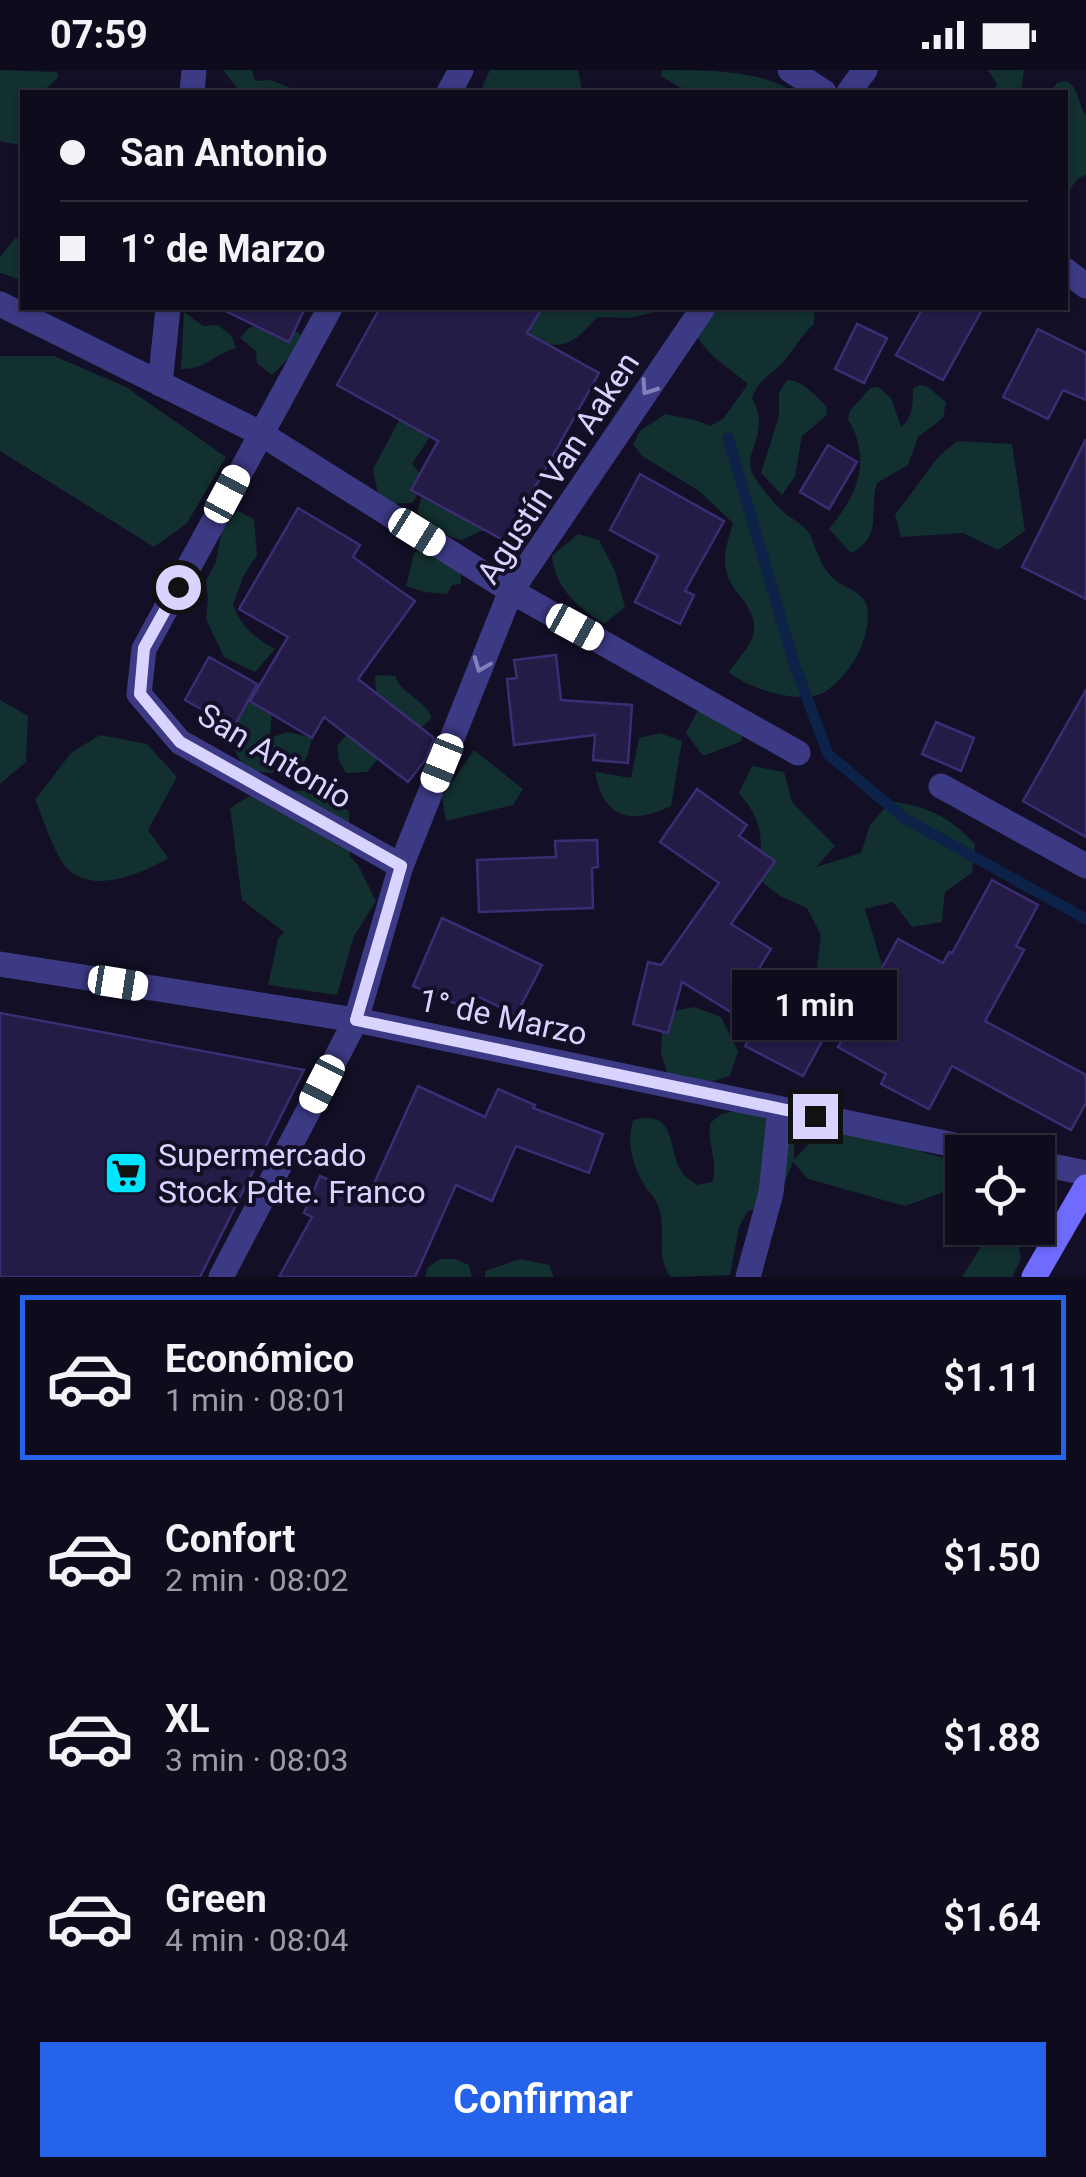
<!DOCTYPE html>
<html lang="es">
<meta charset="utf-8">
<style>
body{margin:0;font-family:Roboto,sans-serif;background:#1c1929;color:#f1f3f6;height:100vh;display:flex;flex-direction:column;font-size:38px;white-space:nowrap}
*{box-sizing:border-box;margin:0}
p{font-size:32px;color:#9b9ba3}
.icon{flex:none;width:55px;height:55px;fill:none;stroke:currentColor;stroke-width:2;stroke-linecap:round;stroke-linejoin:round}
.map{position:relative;height:1207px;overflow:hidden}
.drawer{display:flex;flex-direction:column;background:#0e0b1c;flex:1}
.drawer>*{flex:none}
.banner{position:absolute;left:20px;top:20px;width:1048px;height:220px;border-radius:0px;box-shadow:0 2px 8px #0004,0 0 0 2px #2e2b3b;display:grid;align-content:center;height:220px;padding:0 40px;background:#0e0b1c}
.buttons{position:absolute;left:945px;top:1065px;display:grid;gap:20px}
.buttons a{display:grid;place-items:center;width:110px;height:110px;border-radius:0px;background:#0e0b1c;box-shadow:0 2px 8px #0004,0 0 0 2px #2e2b3b;font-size:50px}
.end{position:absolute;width:45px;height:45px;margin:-22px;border:12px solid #d9d4ff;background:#111;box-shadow:0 0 0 5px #111}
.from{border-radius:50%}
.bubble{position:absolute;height:70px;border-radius:0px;background:#0e0b1c;box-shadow:0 2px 8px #0004,0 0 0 2px #2e2b3b;font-size:32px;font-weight:600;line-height:70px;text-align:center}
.car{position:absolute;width:30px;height:60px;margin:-30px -15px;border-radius:12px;box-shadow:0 0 8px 2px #0007;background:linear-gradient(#fff 24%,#345 0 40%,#fff 0 76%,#345 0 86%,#fff 0)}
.banner b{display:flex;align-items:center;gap:35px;height:95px;font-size:38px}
.banner b+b{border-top:2px solid #2e2b3b}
.banner i{width:25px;height:25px;background:#f1f3f6}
ul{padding:18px 0 0;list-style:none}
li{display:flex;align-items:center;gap:30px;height:165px;margin:0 20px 15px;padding:0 20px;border:5px solid transparent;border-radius:0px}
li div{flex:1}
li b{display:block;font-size:38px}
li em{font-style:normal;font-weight:600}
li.active{border-color:#2563eb}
li>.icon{width:90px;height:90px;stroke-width:1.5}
.button{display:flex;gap:20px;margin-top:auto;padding:20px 40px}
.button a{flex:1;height:115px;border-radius:0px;background:#2563eb;color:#fff;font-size:40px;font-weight:600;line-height:115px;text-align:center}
.status{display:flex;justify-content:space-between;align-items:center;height:70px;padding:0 50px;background:#0e0b1c;direction:ltr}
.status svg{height:28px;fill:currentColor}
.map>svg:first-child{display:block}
</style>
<div class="status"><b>07:59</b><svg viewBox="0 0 49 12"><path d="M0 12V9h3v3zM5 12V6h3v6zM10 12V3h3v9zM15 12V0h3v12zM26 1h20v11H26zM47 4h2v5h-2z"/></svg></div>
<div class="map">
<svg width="1086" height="1207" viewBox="0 0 1086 1207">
<rect width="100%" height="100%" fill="#130f26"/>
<g fill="#12302f">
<polygon points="0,0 57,2 58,7 44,22 22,22 22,73 19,75 0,71"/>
<polygon points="223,0 252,0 255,11 271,10 300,22 240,22"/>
<polygon points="490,0 578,0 582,20 480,22"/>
<path d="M662 0C704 0 763 0 793 22H687L661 6Z"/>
<polygon points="988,0 1024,0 1021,22 994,22 997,14"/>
<path d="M1066 11C1080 18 1077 33 1086 45V105L1077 109 1065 127V22H1050L1057 13Z"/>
<polygon points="16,167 22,175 22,210 0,203 0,187"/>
<path d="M530 238H654L652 243 628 248 597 247C574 274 565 280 530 271Z"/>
<path d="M699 238H815L814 254C801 265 795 279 783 292 770 307 760 307 752 328 773 366 738 383 755 408 763 420 774 434 785 443 793 450 803 454 809 463 816 476 819 493 829 504 842 521 869 518 868 546 867 576 849 607 823 623 801 635 746 618 729 602 750 573 767 561 741 527 734 519 728 510 726 500 722 484 729 468 733 453L699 421 642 386 633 374 640 361 665 344 695 350 710 356 723 349 748 314C728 297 708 286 694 262Z"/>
<path d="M184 242 203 256 218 255 232 266 236 278C215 284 204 300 181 299Z"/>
<polygon points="261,255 290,257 304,267 293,284 272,305 257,293 256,281 240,268 250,257"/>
<polygon points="0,286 54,286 126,317 226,387 187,453 154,477 0,381"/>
<path d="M787 310C803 310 815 326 826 336L827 345 802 366 795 406 782 425 761 403 779 346V323Z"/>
<path d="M920 315 928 317 946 332 943 348 918 367 908 395 877 413C868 440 884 467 851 483L829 459C858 424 872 391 848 349L850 341 870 318 878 317 891 328 901 357C913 348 913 333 913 319Z"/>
<polygon points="402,345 431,365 412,394 426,411 412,433 380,434 373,399"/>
<polygon points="957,371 1012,374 1025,461 998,480 963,463 901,467 895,445 939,386"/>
<polygon points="440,414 484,460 461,470 427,458 417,442 421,429"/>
<path d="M238 441 254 449 257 485 243 507 233 535C242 558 254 567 275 579L255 602 224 587 206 549 208 528 206 511 216 491 222 460Z"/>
<path d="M578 464 599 470 615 501 625 537 604 554C578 538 555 518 552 486Z"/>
<polygon points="427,475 460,496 461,514 452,515 447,524 424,522 406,516 414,483"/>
<path d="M375 605 395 606C402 624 420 626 432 647L421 658 376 623Z"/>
<polygon points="259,627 272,639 270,668 288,662 312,668 307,687 289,708 275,703 245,701 229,667 217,653 230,637"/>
<polygon points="704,629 744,643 742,671 703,686 686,663"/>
<polygon points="0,630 28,646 26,692 0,714"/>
<polygon points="358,654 384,682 367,702 346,703 339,691 337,675"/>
<path d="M660 663 682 671 671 736C630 755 604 749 595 702L631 708 639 668Z"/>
<path d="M100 665 147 674 177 707 148 760 168 788C142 804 89 826 65 796 53 781 44 749 35 730L71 683Z"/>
<polygon points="474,680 523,719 513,735 446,751 442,727"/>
<path d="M752 696 784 702 792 732 835 776 816 797 861 783 870 755 891 731C930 738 947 745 975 774L972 803 945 822 942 852 912 857 893 832 865 839 883 898 864 921 832 922 817 897 821 865 807 838 780 826 757 808C763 770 765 754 739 723Z"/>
<polygon points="312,720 349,741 350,787 358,795 376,831 354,866 337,925 268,915 278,869 284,862 242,830 230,738 253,724"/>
<polygon points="694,937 721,947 738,981 730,1006 686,1019 669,1009 661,983 663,943"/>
<path d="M736 1040 782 1053 794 1066V1090L821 1060 902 1072 928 1084 962 1092V1103L955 1118 905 1136 808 1109 793 1092 779 1127 747 1142 739 1157 730 1205 671 1207C654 1185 667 1163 659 1138 657 1130 651 1124 646 1118 633 1096 626 1075 633 1050 676 1039 667 1074 680 1099 684 1107 690 1110 697 1115L712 1112C719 1092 707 1075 710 1053L722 1044Z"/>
<polygon points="989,1164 1018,1174 1021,1189 1012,1207 962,1207"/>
<polygon points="440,1189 455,1189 469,1195 472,1207 425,1207 428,1197"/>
<polygon points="520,1189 549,1195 554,1207 485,1207 485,1201"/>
</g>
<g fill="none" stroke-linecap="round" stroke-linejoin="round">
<polyline stroke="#0c2248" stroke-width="11" points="728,368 794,593 828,684 904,748 1086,849"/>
</g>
<g fill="#241b47" stroke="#3b2d73" stroke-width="2.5">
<polygon points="219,238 305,238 289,272"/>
<polygon points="380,238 542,238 527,263 599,303 505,471 411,420 438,371 337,315"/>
<polygon points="923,238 983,238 943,310 896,285"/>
<polygon points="857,254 887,268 864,313 835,299"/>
<polygon points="1038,259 1086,283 1086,330 1063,320 1048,349 1003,327"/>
<polygon points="1086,369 1086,529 1022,497"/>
<polygon points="828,375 857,392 829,439 800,422"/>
<polygon points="640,404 724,451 685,521 694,525 680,554 635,532 658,486 610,460"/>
<polygon points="298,438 360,475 353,487 415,531 358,609 434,668 426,689 408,712 324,647 312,668 250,631 288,567 239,539"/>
<polygon points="556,585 561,630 632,635 628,693 593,690 595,665 514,675 507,609 517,608 514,590"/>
<polygon points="209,587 257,614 234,657 185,630"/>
<polygon points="1086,620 1086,767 1023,731"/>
<polygon points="936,652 974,668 961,701 922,684"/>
<polygon points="697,719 747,755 739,766 775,791 731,854 771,879 753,908 833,951 803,1006 745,976 755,957 682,912 668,963 633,954 648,892 661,895 719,813 660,772"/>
<polygon points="597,770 598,797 592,798 593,838 479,842 477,790 556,787 555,771"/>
<polygon points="992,810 1038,835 1016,876 1024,880 985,951 1086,1005 1086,1033 1071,1060 952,996 929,1039 881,1014 886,1004 838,977 898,869 943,893 949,882 952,883"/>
<polygon points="442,848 542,895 516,945 477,926 471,940 413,916"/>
<polygon points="0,943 304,1000 200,1207 0,1207"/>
<polygon points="418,1016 485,1047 498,1019 535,1035 533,1038 603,1064 589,1103 516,1076 492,1131 456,1115 415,1207 279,1207 312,1147 304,1143 320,1106 368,1127"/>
</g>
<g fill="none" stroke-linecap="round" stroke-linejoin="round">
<g stroke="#3d3a85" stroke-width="25">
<polyline points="790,0 824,22"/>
<polyline points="192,22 194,0"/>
<polyline points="449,22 461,0"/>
<polyline points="849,22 865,0"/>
<polyline points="1065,200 1086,216"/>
<polyline points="0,234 260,363 511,521 798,683"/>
<polyline points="330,238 144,579 139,624 180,672 401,796"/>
<polyline points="160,314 168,238"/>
<polyline points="941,716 1086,796"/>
<polyline points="0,894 356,950 988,1082"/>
<polyline points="1038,1093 1086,1103"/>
<polyline points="221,1207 356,950 401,796 511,521 703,238"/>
<polyline points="748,1207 771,1123 780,1039"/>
</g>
<polyline stroke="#6f6bff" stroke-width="25" points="1034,1207 1086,1117"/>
</g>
<defs><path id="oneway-chevron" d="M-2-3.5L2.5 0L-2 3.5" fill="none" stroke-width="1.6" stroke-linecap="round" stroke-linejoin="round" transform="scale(2.5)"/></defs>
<g stroke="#837fbc">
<use href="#oneway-chevron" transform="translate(648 318) rotate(124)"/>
<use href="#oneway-chevron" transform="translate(481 595) rotate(112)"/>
</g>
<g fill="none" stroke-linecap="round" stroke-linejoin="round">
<polyline stroke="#d9d4ff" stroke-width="12" points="178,517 144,578 140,624 180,672 401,796 356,950 815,1046"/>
</g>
<defs>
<g id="supermarket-square" transform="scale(2.25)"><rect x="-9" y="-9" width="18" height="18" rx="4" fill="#00e5ff" stroke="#130f26"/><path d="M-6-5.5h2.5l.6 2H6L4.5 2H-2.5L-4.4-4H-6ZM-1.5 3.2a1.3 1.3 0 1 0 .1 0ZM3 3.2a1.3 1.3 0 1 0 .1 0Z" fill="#111"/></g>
</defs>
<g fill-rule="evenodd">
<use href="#supermarket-square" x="126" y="1103"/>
</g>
<g text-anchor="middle" stroke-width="8" stroke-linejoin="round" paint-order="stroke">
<g font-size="32" fill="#d9d4ff" stroke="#130f26">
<text transform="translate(558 398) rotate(-57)" y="11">Agustín Van Aaken</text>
<text transform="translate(275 686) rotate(31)" y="11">San Antonio</text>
<text transform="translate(503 947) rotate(12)" y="11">1° de Marzo</text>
</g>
<g font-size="32" fill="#d9d4ff" stroke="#130f26" text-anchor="start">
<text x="158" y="1096">Supermercado<tspan x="158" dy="37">Stock Pdte. Franco</tspan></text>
</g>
</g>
</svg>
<div class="buttons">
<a><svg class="icon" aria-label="locate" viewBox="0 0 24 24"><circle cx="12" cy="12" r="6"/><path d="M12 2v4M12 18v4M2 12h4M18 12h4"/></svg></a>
</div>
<i class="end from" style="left:178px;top:517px"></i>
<i class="end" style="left:815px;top:1046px"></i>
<div class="bubble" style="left:732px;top:900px;width:165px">1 min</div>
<i class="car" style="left:227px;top:424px;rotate:28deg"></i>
<i class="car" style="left:417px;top:462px;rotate:122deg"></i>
<i class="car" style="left:575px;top:557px;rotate:119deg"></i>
<i class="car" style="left:442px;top:693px;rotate:202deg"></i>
<i class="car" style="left:118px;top:913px;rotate:99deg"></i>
<i class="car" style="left:322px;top:1014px;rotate:207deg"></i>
<div class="banner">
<b><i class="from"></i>San Antonio</b>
<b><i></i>1° de Marzo</b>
</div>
</div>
<section class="drawer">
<ul>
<li class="active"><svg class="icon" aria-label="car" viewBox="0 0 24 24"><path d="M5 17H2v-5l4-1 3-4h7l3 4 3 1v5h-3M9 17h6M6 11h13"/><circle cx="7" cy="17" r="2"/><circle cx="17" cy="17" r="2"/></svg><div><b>Económico</b><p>1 min · 08:01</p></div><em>$1.11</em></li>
<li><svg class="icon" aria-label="car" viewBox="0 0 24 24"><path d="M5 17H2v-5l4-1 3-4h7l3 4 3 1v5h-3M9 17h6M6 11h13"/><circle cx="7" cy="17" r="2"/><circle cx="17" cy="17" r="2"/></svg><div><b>Confort</b><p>2 min · 08:02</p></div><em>$1.50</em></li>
<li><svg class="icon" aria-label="car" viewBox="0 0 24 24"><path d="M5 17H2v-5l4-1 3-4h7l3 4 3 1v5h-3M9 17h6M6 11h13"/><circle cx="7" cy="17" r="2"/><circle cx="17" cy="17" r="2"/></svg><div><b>XL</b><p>3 min · 08:03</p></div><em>$1.88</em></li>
<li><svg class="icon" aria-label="car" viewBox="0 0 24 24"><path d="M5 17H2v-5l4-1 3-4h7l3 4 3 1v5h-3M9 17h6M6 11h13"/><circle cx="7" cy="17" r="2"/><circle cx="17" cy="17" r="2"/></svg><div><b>Green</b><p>4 min · 08:04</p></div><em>$1.64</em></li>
</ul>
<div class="button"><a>Confirmar</a></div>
</section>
